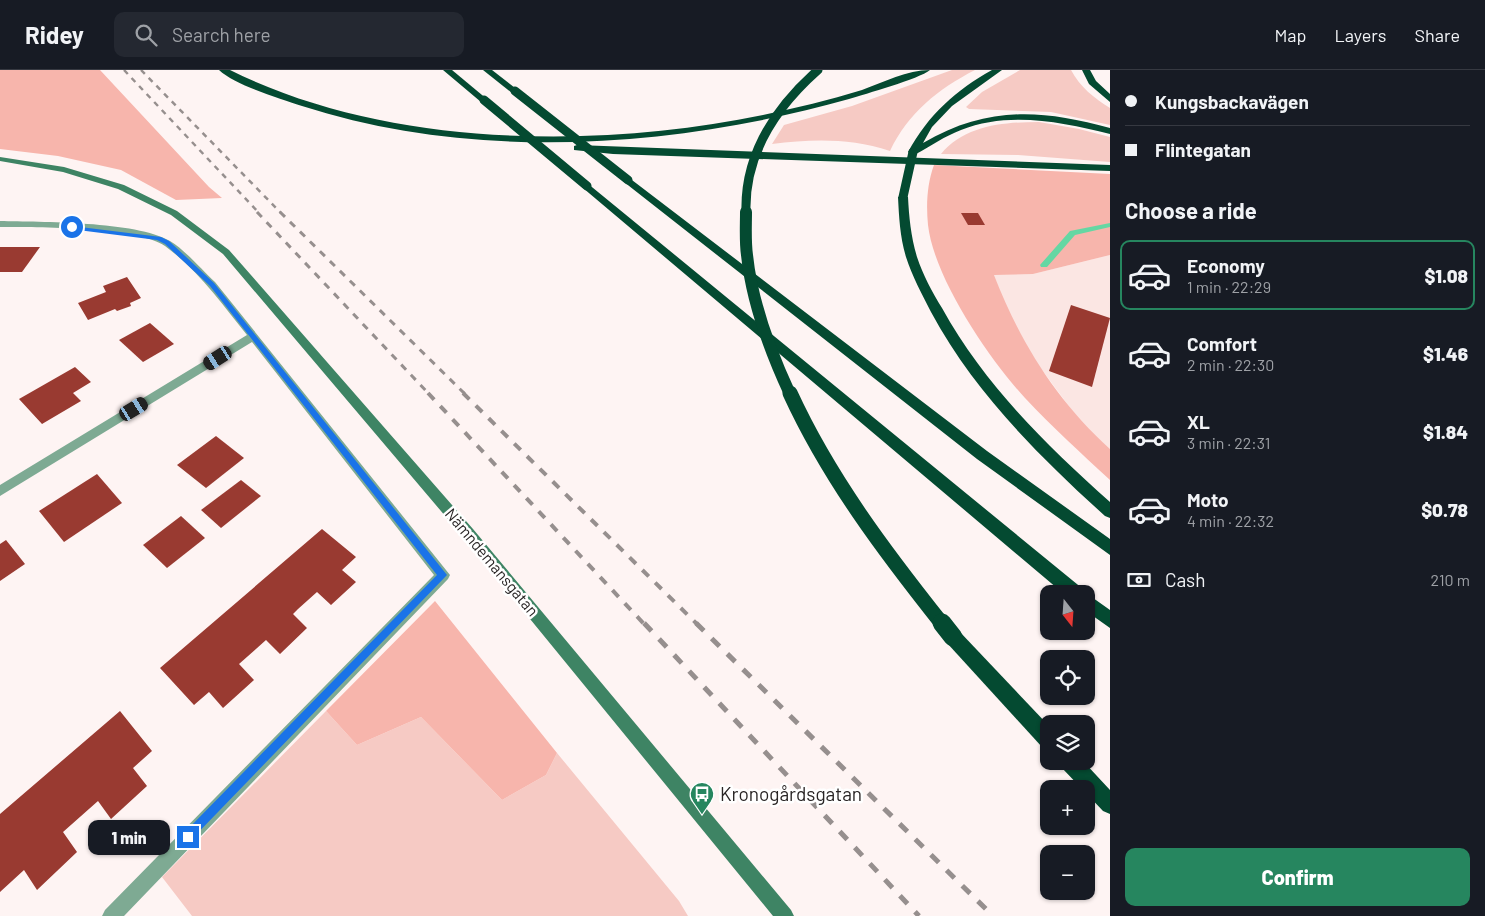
<!DOCTYPE html>
<meta charset="utf-8">
<style>
body{margin:0;font-family:Barlow,sans-serif;background:#242831;color:#f1f3f6;height:100vh;display:flex;flex-direction:column;font-size:19px;white-space:nowrap}
*{box-sizing:border-box;margin:0}
p{font-size:16px;color:#9ea1a6}
.icon{flex:none;width:28px;height:28px;fill:none;stroke:currentColor;stroke-width:2;stroke-linecap:round;stroke-linejoin:round}
.map{position:relative;flex:1;overflow:hidden}
.side{display:flex;flex-direction:column;background:#171b24;width:375px}
.side>*{flex:none}
.top-card{display:grid;align-content:center;height:110px;padding:0 15px;background:#171b24}
.needle{width:32px;rotate:163deg}
.tools{position:absolute;left:1040px;top:515px;display:grid;gap:10px}
.tools a{display:grid;place-items:center;width:55px;height:55px;border-radius:10px;background:#171b24;box-shadow:0 1px 4px #0004;font-size:25px}
.end{position:absolute;width:22px;height:22px;margin:-11px;border:6px solid #1a73e8;background:#fff;box-shadow:0 0 0 2px #fff}
.from{border-radius:50%}
.bubble{position:absolute;height:35px;border-radius:10px;background:#171b24;box-shadow:0 1px 4px #0004;font-size:16px;font-weight:800;line-height:35px;text-align:center}
.car{position:absolute;width:15px;height:30px;margin:-15px -8px;border-radius:6px;box-shadow:0 0 4px 1px #0007;background:linear-gradient(#222 24%,#8ab4d8 0 40%,#222 0 76%,#8ab4d8 0 86%,#222 0)}
.top-card b{display:flex;align-items:center;gap:18px;height:48px;font-size:19px}
.top-card b+b{border-top:1px solid #363941}
.top-card i{width:12px;height:12px;background:#f1f3f6}
ul{padding:0;list-style:none}
li{display:flex;align-items:center;gap:15px;height:70px;margin:0 10px 8px;padding:0 5px;border:2px solid transparent;border-radius:10px}
li div{flex:1}
li b{display:block;font-size:19px}
li em{font-style:normal;font-weight:800}
li.current{border-color:#26865f}
li>.icon{width:45px;height:45px;stroke-width:1.5}
h2{padding:0 15px;font-size:22px;line-height:60px}
.pay{display:flex;align-items:center;gap:12px;height:55px;padding:0 15px;font-size:19px}
.pay p{margin-inline-start:auto}
.button{display:flex;gap:10px;margin-top:auto;padding:10px 15px}
.button a{flex:1;height:58px;border-radius:10px;background:#26865f;color:#fff;font-size:20px;font-weight:800;line-height:58px;text-align:center}
header{display:flex;align-items:center;gap:30px;box-sizing:border-box;height:70px;padding:0 25px;background:#171b24;border-bottom:1px solid #363941}
header strong{font-size:24px}
nav{display:flex;gap:28px;margin-inline-start:auto;font-size:18px}
.search{width:350px;height:45px;background:#242831;display:flex;align-items:center;gap:12px;box-sizing:border-box;padding:0 18px;border-radius:10px;color:#9ea1a6;font-size:19px}
main{display:flex;flex:1;min-height:0}
.map>svg:first-child{display:block}
</style>
<header>
<strong>Ridey</strong>
<div class="search"><svg class="icon" aria-label="search" viewBox="0 0 24 24"><circle cx="10" cy="10" r="6"/><path d="M15 15l6 6"/></svg>Search here</div>
<nav><a>Map</a><a>Layers</a><a>Share</a></nav>
</header>
<main>
<div class="map">
<svg width="1110" height="846" viewBox="0 0 1110 846">
<rect width="100%" height="100%" fill="#fef4f3"/>
<polygon fill="#fbe6e3" points="1110,185 1110,379 1083,355 1028,281 1008,243 994,205 1033,204"/>
<g fill="#f6cac4">
<path d="M952 0H975C938 19 908 43 890 81 850 68 813 69 772 74L784 55 852 36Z"/>
<path d="M1020 0H1071C1080 17 1094 28 1110 38V55L1051 42 969 39 966 37 982 22Z"/>
<path d="M1039 52 1079 59 1110 67V92L1018 85 941 84C965 55 1004 52 1039 52Z"/>
<polygon points="326,641 357,675 421,647 502,730 546,705 557,683 679,831 688,846 192,846 162,807"/>
</g>
<g fill="#f7b5ac">
<polygon points="0,0 100,0 209,117 222,128 176,130 121,100 58,86 0,79"/>
<path d="M934 95 1110 104V185L1033 204 994 205C1020 272 1056 330 1110 379V410C1081 383 1052 357 1025 328 989 289 934 208 928 155 926 135 927 114 934 95Z"/>
<polygon points="435,531 557,683 546,705 502,730 421,647 357,675 326,641"/>
</g>
<g fill="none" stroke-linecap="round" stroke-linejoin="round">
<polygon fill="#65d7a3" fill-rule="evenodd" points="1110,153 1110,157 1075,165 1047,197 1041,197 1040,195 1070,161"/>
</g>
<g fill="#993a31">
<polygon points="961,143 978,143 985,155 968,155"/>
<polygon points="0,177 40,177 22,202 0,202"/>
<polygon points="127,207 141,228 130,233 131,236 117,241 115,239 88,250 78,233 106,222 103,216"/>
<polygon points="1071,235 1110,248 1092,317 1049,301"/>
<polygon points="150,253 174,274 143,292 119,270"/>
<polygon points="75,297 91,312 73,323 81,331 42,354 19,329"/>
<polygon points="216,366 244,388 206,418 177,395"/>
<polygon points="97,404 122,433 64,472 39,441"/>
<polygon points="241,410 261,426 221,458 201,440"/>
<polygon points="181,446 205,468 167,498 143,475"/>
<polygon points="322,459 356,487 342,500 356,512 331,535 317,522 298,539 293,544 307,558 280,584 266,570 239,594 254,610 223,638 209,622 194,635 160,598"/>
<polygon points="6,470 25,494 0,511 0,474"/>
<polygon points="120,641 152,681 133,698 147,716 111,749 98,731 63,762 77,782 37,820 24,800 0,822 0,744"/>
</g>
<g fill="none" stroke-linecap="round" stroke-linejoin="round">
<path fill="#7eaa93" fill-rule="evenodd" d="M0 151C40 152 136 151 170 171 185 180 202 200 215 212L450 505 448 509 124 846H102L105 840 434 505 252 272 0 426V415L247 265C222 234 198 200 165 176 139 157 35 157 0 157Z"/>
<polygon fill="#3e8464" fill-rule="evenodd" points="0,87 64,97 124,115 177,141 229,180 473,459 791,840 794,846 773,846 463,467 223,184 171,145 118,119 63,102 0,91"/>
<g fill="#044a31" fill-rule="evenodd">
<path d="M219 0H230C385 77 595 80 763 45 796 38 829 30 862 20 884 12 907 0 930 0 919 9 865 24 849 29 675 78 476 92 302 36 280 29 235 15 219 0Z"/>
<polygon points="443,0 452,0 488,30 481,32"/>
<polygon points="483,0 492,0 519,21 512,23"/>
<path d="M992 0H1002L952 36 932 57 923 73C987 36 1040 39 1110 58V64C1062 52 1009 41 961 60 945 66 931 76 916 84H910L908 82C928 45 956 20 992 0Z"/>
<polygon points="1082,0 1090,0 1096,11 1110,24 1110,32 1089,14"/>
<polygon points="577,75 1110,95 1110,101 613,84 574,80 574,76"/>
<polygon points="628,107 987,381 1110,469 1110,485 977,389 624,112 623,110"/>
<polygon points="587,113 1083,519 1085,524 1086,523 1110,540 1110,558 1086,541 1086,524 1064,524 583,118 582,116"/>
<path d="M903 124 908 127C909 147 911 167 917 187 923 205 932 222 942 238 984 314 1045 374 1110 432V448L1105 446C1038 385 974 322 931 242 922 224 912 206 906 187 900 167 899 147 898 127Z"/>
<polygon points="953,559 959,561 1049,656 1049,679 1042,677 947,573 944,567 947,561"/>
<polygon points="1059,691 1083,691 1110,720 1110,744 1103,741 1086,723 1086,719 1082,719 1062,698"/>
</g>
<g stroke="#968f8e" stroke-width="2.5" stroke-dasharray="5.5 5.5" stroke-linecap="butt">
<polyline points="124,0 259,143"/>
<polyline points="141,0 281,143"/>
</g>
<g stroke="#968f8e" stroke-width="3" stroke-dasharray="7 7" stroke-linecap="butt">
<polyline points="257,142 429,324"/>
<polyline points="280,142 465,324"/>
</g>
<g stroke="#968f8e" stroke-width="4" stroke-dasharray="9 9" stroke-linecap="butt">
<polyline points="428,323 645,555"/>
<polyline points="463,323 698,555"/>
</g>
<g stroke="#968f8e" stroke-width="5" stroke-dasharray="11 11" stroke-linecap="butt">
<polyline points="644,553 919,846"/>
<polyline points="696,553 993,846"/>
</g>
<g stroke="#044a31" stroke-width="9">
<polyline points="515,21 628,110"/>
<polyline points="484,30 587,116"/>
<polyline points="903,127 913,82"/>
<path d="M746 143C744 84 775 38 818 0"/>
</g>
<path stroke="#044a31" stroke-width="12" d="M746 142C746 156 745 171 747 185 752 233 770 281 790 324"/>
<path stroke="#044a31" stroke-width="15" d="M790 323C829 408 885 482 943 555"/>
<polyline stroke="#044a31" stroke-width="19" points="942,553 953,567"/>
</g>
<polygon fill="#1a73e8" points="72,156 161,167 169,171 214,213 447,505 188,773 183,767 184,763 437,505 210,216 165,174 157,170 70,159"/>
<defs>
<g id="bus-pin" transform="scale(1.25)"><path d="M0 17L-7.5 6A9.5 9.5 0 1 1 7.5 6Z" fill="#26865f" stroke="#fff"/><path d="M-5-6H5V4H4V6H2V4H-2V6H-4V4H-5ZM-3.5-4V0h7V-4ZM-3.5 1.2v1.5H-2V1.2ZM2 1.2v1.5H3.5V1.2Z" fill="#fff"/></g>
</defs>
<g fill-rule="evenodd">
<use href="#bus-pin" x="702" y="724"/>
</g>
<g text-anchor="middle" stroke-width="5" stroke-linejoin="round" paint-order="stroke">
<g font-size="16" fill="#292525" stroke="#fff">
<text transform="translate(492 492) rotate(50)" y="6">Nämndemansgatan</text>
</g>
<g font-size="19" fill="#292525" stroke="#fff" text-anchor="start">
<text x="720" y="731">Kronogårdsgatan</text>
</g>
</g>
</svg>
<div class="tools">
<a><svg class="needle" viewBox="-14 -14 28 28"><path d="M0-13l5 13h-10z" fill="#e53935"/><path d="M0 13l5-13h-10z" fill="#9ea1a6"/></svg></a>
<a><svg class="icon" aria-label="locate" viewBox="0 0 24 24"><circle cx="12" cy="12" r="6"/><path d="M12 2v4M12 18v4M2 12h4M18 12h4"/></svg></a>
<a><svg class="icon" aria-label="layers" viewBox="0 0 24 24"><path d="M12 4l9 5-9 5-9-5zM3 14l9 5 9-5"/></svg></a>
<a>+</a>
<a>−</a>
</div>
<i class="end from" style="left:72px;top:157px"></i>
<i class="end" style="left:188px;top:767px"></i>
<div class="bubble" style="left:88px;top:750px;width:82px">1 min</div>
<i class="car" style="left:218px;top:288px;rotate:238deg"></i>
<i class="car" style="left:134px;top:339px;rotate:59deg"></i>
</div>
<section class="side">
<div class="top-card">
<b><i class="from"></i>Kungsbackavägen</b>
<b><i></i>Flintegatan</b>
</div>
<h2>Choose a ride</h2>
<ul>
<li class="current"><svg class="icon" aria-label="car" viewBox="0 0 24 24"><path d="M5 17H2v-5l4-1 3-4h7l3 4 3 1v5h-3M9 17h6M6 11h13"/><circle cx="7" cy="17" r="2"/><circle cx="17" cy="17" r="2"/></svg><div><b>Economy</b><p>1 min · 22:29</p></div><em>$1.08</em></li>
<li><svg class="icon" aria-label="car" viewBox="0 0 24 24"><path d="M5 17H2v-5l4-1 3-4h7l3 4 3 1v5h-3M9 17h6M6 11h13"/><circle cx="7" cy="17" r="2"/><circle cx="17" cy="17" r="2"/></svg><div><b>Comfort</b><p>2 min · 22:30</p></div><em>$1.46</em></li>
<li><svg class="icon" aria-label="car" viewBox="0 0 24 24"><path d="M5 17H2v-5l4-1 3-4h7l3 4 3 1v5h-3M9 17h6M6 11h13"/><circle cx="7" cy="17" r="2"/><circle cx="17" cy="17" r="2"/></svg><div><b>XL</b><p>3 min · 22:31</p></div><em>$1.84</em></li>
<li><svg class="icon" aria-label="car" viewBox="0 0 24 24"><path d="M5 17H2v-5l4-1 3-4h7l3 4 3 1v5h-3M9 17h6M6 11h13"/><circle cx="7" cy="17" r="2"/><circle cx="17" cy="17" r="2"/></svg><div><b>Moto</b><p>4 min · 22:32</p></div><em>$0.78</em></li>
</ul>
<div class="pay"><svg class="icon" aria-label="cash" viewBox="0 0 24 24"><path d="M3 7h18v10H3z"/><circle cx="12" cy="12" r="2"/></svg>Cash<p>210 m</p></div>
<div class="button"><a>Confirm</a></div>
</section>
</main>
